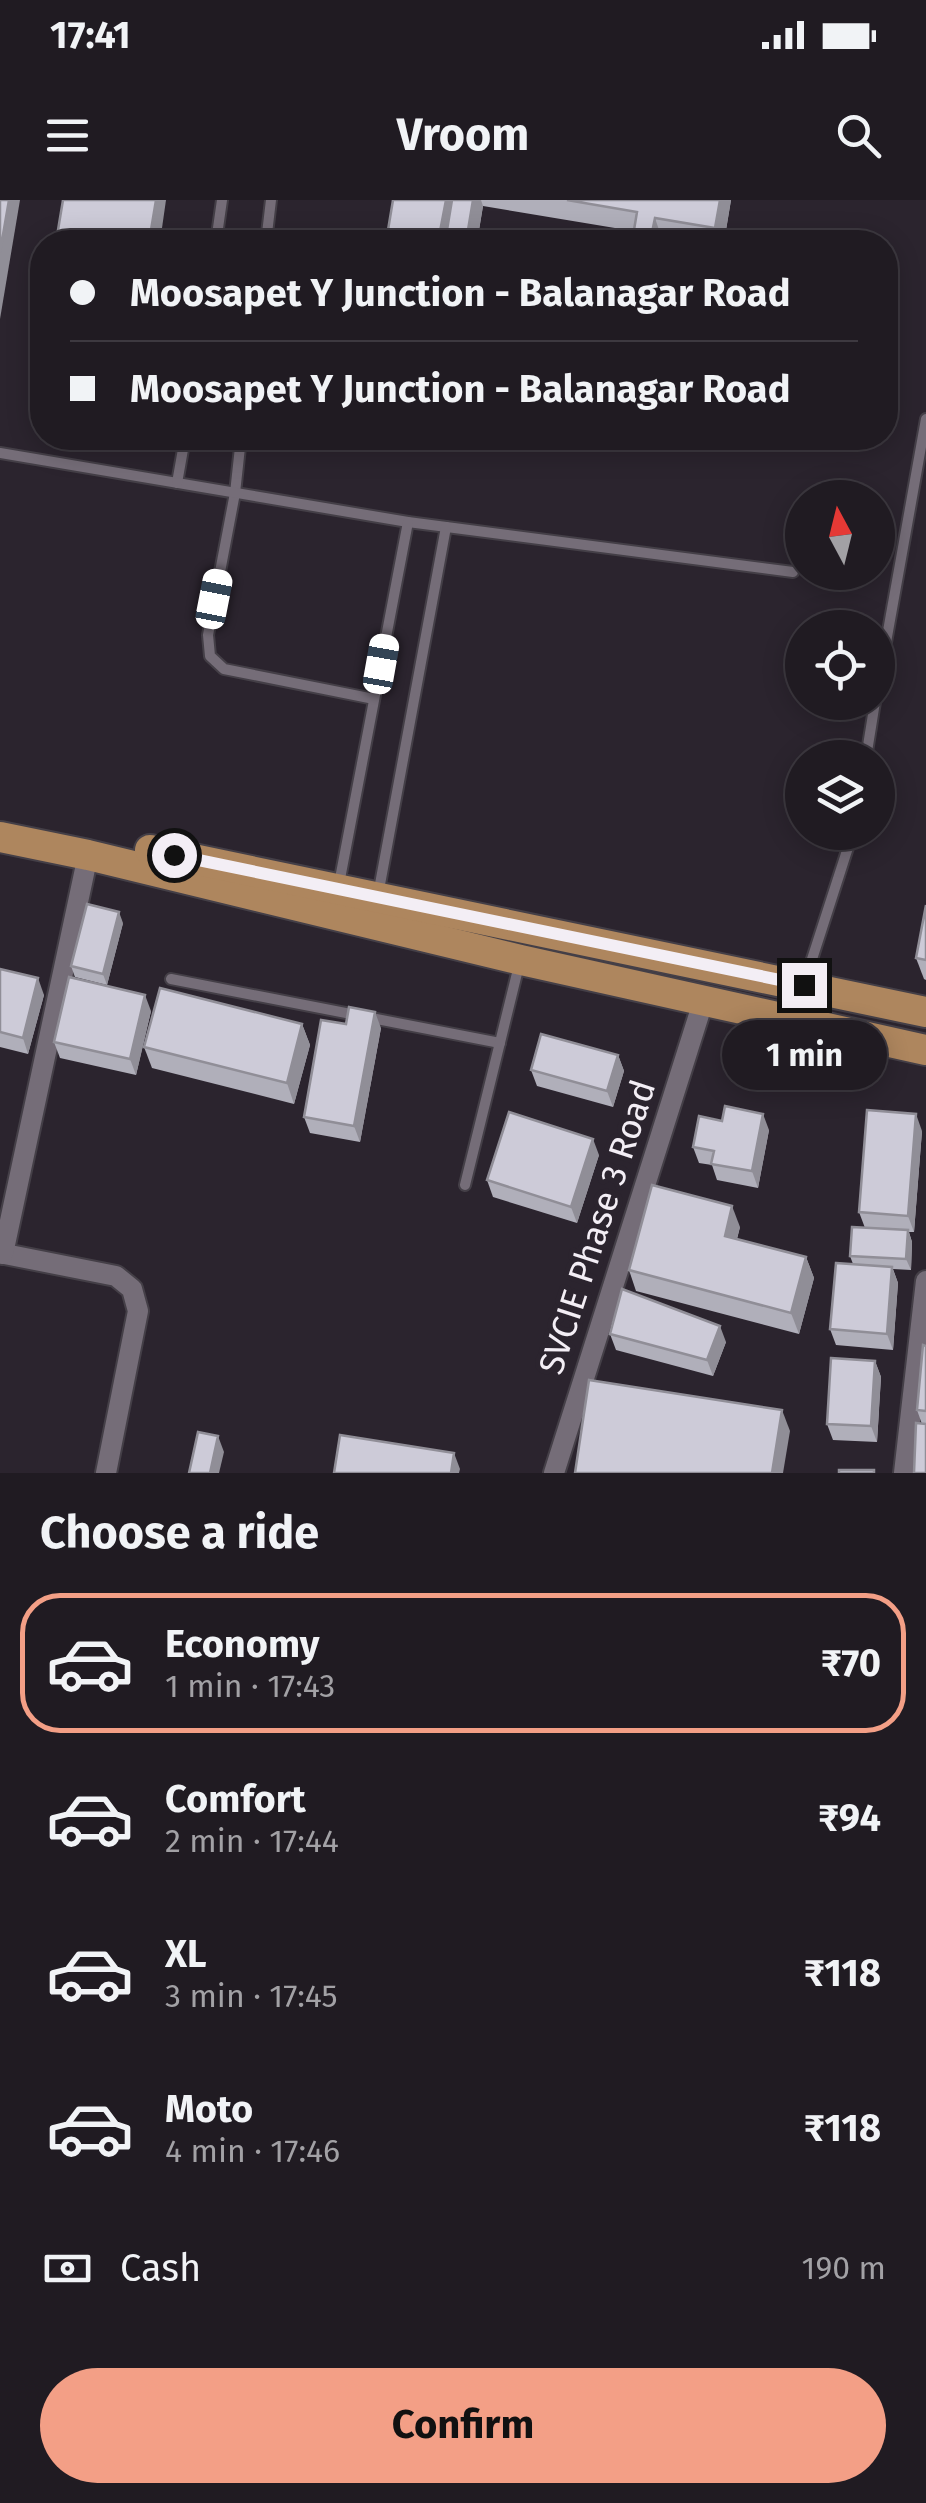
<!DOCTYPE html>
<meta charset="utf-8">
<style>
body{margin:0;font-family:"Fira Sans",sans-serif;background:#28242a;color:#f1f3f6;height:100vh;display:flex;flex-direction:column;font-size:38px;white-space:nowrap}
*{box-sizing:border-box;margin:0}
p{font-size:32px;color:#a2a1a5}
.icon{flex:none;width:55px;height:55px;fill:none;stroke:currentColor;stroke-width:2;stroke-linecap:round;stroke-linejoin:round}
.map{position:relative;height:1273px;overflow:hidden}
.details{display:flex;flex-direction:column;background:#201b22;flex:1}
.details>*{flex:none}
.banner{position:absolute;left:30px;top:30px;width:868px;height:220px;border-radius:40px;box-shadow:0 5px 25px #0003,0 0 0 2px #3d3940;display:grid;align-content:center;height:220px;padding:0 40px;background:#201b22}
.needle{width:65px;rotate:353deg}
.tools{position:absolute;left:785px;top:280px;display:grid;gap:20px}
.tools a{display:grid;place-items:center;width:110px;height:110px;border-radius:50%;background:#201b22;box-shadow:0 5px 25px #0003,0 0 0 2px #3d3940;font-size:50px}
.end{position:absolute;width:45px;height:45px;margin:-22px;border:12px solid #f3eef5;background:#111;box-shadow:0 0 0 5px #111}
.from{border-radius:50%}
.bubble{position:absolute;height:70px;border-radius:35px;background:#201b22;box-shadow:0 5px 25px #0003,0 0 0 2px #3d3940;font-size:32px;font-weight:700;line-height:70px;text-align:center}
.car{position:absolute;width:30px;height:60px;margin:-30px -15px;border-radius:12px;box-shadow:0 0 8px 2px #0007;background:linear-gradient(#fff 24%,#345 0 40%,#fff 0 76%,#345 0 86%,#fff 0)}
.banner b{display:flex;align-items:center;gap:35px;height:95px;font-size:38px}
.banner b+b{border-top:2px solid #3d3940}
.banner i{width:25px;height:25px;background:#f1f3f6}
ul{padding:0;list-style:none}
li{display:flex;align-items:center;gap:30px;height:140px;margin:0 20px 15px;padding:0 20px;border:5px solid transparent;border-radius:40px}
li div{flex:1}
li b{display:block;font-size:38px}
li em{font-style:normal;font-weight:700}
li.on{border-color:#f39f86}
li>.icon{width:90px;height:90px;stroke-width:1.5}
h2{padding:0 40px;font-size:45px;line-height:120px}
.pay{display:flex;align-items:center;gap:25px;height:110px;padding:0 40px;font-size:38px}
.pay p{margin-inline-start:auto}
.primary-button{display:flex;gap:20px;margin-top:auto;padding:20px 40px}
.primary-button a{flex:1;height:115px;border-radius:60px;background:#f39f86;color:#111;font-size:40px;font-weight:700;line-height:115px;text-align:center}
.status{display:flex;justify-content:space-between;align-items:center;height:70px;padding:0 50px;background:#201b22;direction:ltr}
.status svg{height:28px;fill:currentColor}
header{display:flex;justify-content:space-between;align-items:center;height:130px;padding:0 40px;background:#201b22;font-size:45px;font-weight:700}
.map>svg:first-child{display:block}
</style>
<div class="status"><b>17:41</b><svg viewBox="0 0 49 12"><path d="M0 12V9h3v3zM5 12V6h3v6zM10 12V3h3v9zM15 12V0h3v12zM26 1h20v11H26zM47 4h2v5h-2z"/></svg></div>
<header><svg class="icon" aria-label="menu" viewBox="0 0 24 24"><path d="M4 6h16M4 12h16M4 18h16"/></svg>Vroom<svg class="icon" aria-label="search" viewBox="0 0 24 24"><circle cx="10" cy="10" r="6"/><path d="M15 15l6 6"/></svg></header>
<div class="map">
<svg width="926" height="1273" viewBox="0 0 926 1273">
<rect width="100%" height="100%" fill="#2b242e"/>
<g fill="none" stroke-linecap="round" stroke-linejoin="round">
<g stroke="#443f47" stroke-width="14">
<g id="lane">
<polyline points="216,42 222,0"/>
<polyline points="266,42 271,0"/>
<polyline points="241,238 235,293 208,435 210,456 224,469 374,499"/>
<polyline points="0,253 408,322 793,372"/>
<polyline points="177,283 185,238"/>
<polyline points="878,487 926,219"/>
<polyline points="866,558 875,502"/>
<polyline points="339,684 408,322"/>
<polyline points="378,695 446,327"/>
<polyline points="171,779 500,843"/>
<polyline points="804,784 853,632"/>
<polyline points="465,985 520,761"/>
</g>
</g>
<g stroke="#443f47" stroke-width="24">
<g id="street">
<polyline points="0,1053 116,1076 132,1089 138,1111 106,1273"/>
<polyline points="3,1054 88,655"/>
<polyline points="554,1273 703,802"/>
<polyline points="904,1273 926,1081"/>
</g>
</g>
<g stroke="#443f47" stroke-width="34">
<g id="primary">
<polyline points="0,637 88,655 521,760 926,850"/>
<polyline points="150,650 926,812"/>
</g>
</g>
<use href="#lane" stroke="#756d78" stroke-width="10"/>
<use href="#street" stroke="#756d78" stroke-width="20"/>
<use href="#primary" stroke="#ae865e" stroke-width="30"/>
</g>
<g fill="#b0afba">
<polygon points="393,0 731,0 724,42 683,42 662,39 662,42 632,42 633,31 483,6 477,42 386,42"/>
<polygon points="926,705 926,780 924,779 916,758"/>
<polygon points="123,723 107,785 75,777 71,766"/>
<polygon points="0,769 44,795 28,854 0,847"/>
<polygon points="151,811 136,875 60,858 54,842"/>
<polygon points="302,824 310,845 294,904 152,868 144,847"/>
<polygon points="346,824 381,828 360,942 310,933 304,917"/>
<polygon points="618,855 624,871 613,907 537,886 531,870"/>
<polygon points="769,930 758,988 717,980 712,965 699,963 693,947"/>
<polygon points="922,931 914,1032 909,1032 912,1042 911,1070 893,1069 898,1083 893,1150 836,1145 830,1129 853,1064 850,1056 865,1028 859,1012"/>
<polygon points="599,955 577,1023 493,997 487,980"/>
<polygon points="740,1027 737,1039 806,1057 814,1078 799,1134 636,1091 629,1070"/>
<polygon points="610,1134 726,1142 713,1176 616,1150"/>
<polygon points="926,1146 926,1273 922,1224 917,1210"/>
<polygon points="875,1161 881,1177 877,1242 833,1240 827,1224"/>
</g>
<g fill="#908e97">
<polygon points="9,0 20,0 0,119 0,52"/>
<polygon points="156,0 166,0 160,42 149,42"/>
<polygon points="446,0 454,0 447,42 438,42"/>
<polygon points="473,0 481,0 483,6 477,42 466,42"/>
<polygon points="720,0 731,0 724,42 720,42 715,28"/>
<polygon points="655,18 662,39 662,42 650,42"/>
<polygon points="119,712 123,723 107,785 103,774"/>
<polygon points="38,778 44,795 28,854 23,838"/>
<polygon points="145,795 151,811 136,875 130,859"/>
<polygon points="375,812 381,828 360,942 354,926"/>
<polygon points="302,824 310,845 294,904 287,883"/>
<polygon points="618,855 624,871 613,907 607,891"/>
<polygon points="763,914 769,930 758,988 752,971"/>
<polygon points="916,914 922,931 914,1032 908,1016"/>
<polygon points="593,939 599,955 577,1023 571,1007"/>
<polygon points="732,1006 740,1027 732,1057 725,1036"/>
<polygon points="908,1030 912,1042 911,1070 906,1059"/>
<polygon points="806,1057 814,1078 799,1134 791,1113"/>
<polygon points="892,1067 898,1083 893,1150 887,1134"/>
<polygon points="720,1126 726,1142 713,1176 707,1160"/>
<polygon points="875,1161 881,1177 877,1242 871,1226"/>
<polygon points="782,1210 790,1231 783,1273 772,1273"/>
<polygon points="218,1236 224,1252 219,1273 210,1273"/>
<polygon points="454,1253 460,1269 459,1273 451,1273"/>
</g>
<g fill="#cdcbd8" stroke="#908e97" stroke-width="2.5">
<polygon points="0,0 9,0 0,52"/>
<polygon points="63,0 156,0 149,42 56,42"/>
<polygon points="393,0 446,0 438,42 386,42"/>
<polygon points="452,0 473,0 466,42 445,42"/>
<polygon points="567,0 720,0 715,28 655,18 650,42 632,42 637,12"/>
<polygon points="87,704 119,712 103,774 71,766"/>
<polygon points="926,705 926,760 916,758"/>
<polygon points="0,769 38,778 23,838 0,832"/>
<polygon points="69,777 145,795 130,859 54,842"/>
<polygon points="160,788 302,824 287,883 144,847"/>
<polygon points="349,807 375,812 354,926 304,917 321,820 346,824"/>
<polygon points="541,834 618,855 607,891 531,870"/>
<polygon points="725,906 763,914 752,971 711,964 714,951 693,947 699,916 722,921"/>
<polygon points="867,910 916,914 908,1016 859,1012"/>
<polygon points="509,912 593,939 571,1007 487,980"/>
<polygon points="652,985 732,1006 725,1036 806,1057 791,1113 629,1070"/>
<polygon points="852,1027 908,1030 906,1059 850,1056"/>
<polygon points="836,1063 892,1067 887,1134 830,1129"/>
<polygon points="622,1089 720,1126 707,1160 610,1134"/>
<polygon points="923,1145 926,1146 926,1211 917,1210"/>
<polygon points="831,1158 875,1161 871,1226 827,1224"/>
<polygon points="589,1180 782,1210 772,1273 575,1273"/>
<polygon points="916,1223 926,1224 926,1273 914,1273"/>
<polygon points="198,1232 218,1236 210,1273 189,1273"/>
<polygon points="340,1235 454,1253 451,1273 334,1273"/>
<rect x="839" y="1270" width="35" height="3"/>
</g>
<g fill="none" stroke-linecap="round" stroke-linejoin="round">
<polyline stroke="#f3eef5" stroke-width="12" points="174,655 804,785"/>
</g>
<g text-anchor="middle" stroke-width="10" stroke-linejoin="round" paint-order="stroke">
<g font-size="35" fill="#f3eef5" stroke="#2b242e">
<text transform="translate(597 1027) rotate(-72)" y="12">SVCIE Phase 3 Road</text>
</g>
</g>
</svg>
<div class="tools">
<a><svg class="needle" viewBox="-14 -14 28 28"><path d="M0-13l5 13h-10z" fill="#e53935"/><path d="M0 13l5-13h-10z" fill="#a2a1a5"/></svg></a>
<a><svg class="icon" aria-label="locate" viewBox="0 0 24 24"><circle cx="12" cy="12" r="6"/><path d="M12 2v4M12 18v4M2 12h4M18 12h4"/></svg></a>
<a><svg class="icon" aria-label="layers" viewBox="0 0 24 24"><path d="M12 4l9 5-9 5-9-5zM3 14l9 5 9-5"/></svg></a>
</div>
<i class="end from" style="left:174px;top:655px"></i>
<i class="end" style="left:804px;top:785px"></i>
<div class="bubble" style="left:722px;top:820px;width:165px">1 min</div>
<i class="car" style="left:214px;top:399px;rotate:11deg"></i>
<i class="car" style="left:381px;top:464px;rotate:10deg"></i>
<div class="banner">
<b><i class="from"></i>Moosapet Y Junction - Balanagar Road</b>
<b><i></i>Moosapet Y Junction - Balanagar Road</b>
</div>
</div>
<section class="details">
<h2>Choose a ride</h2>
<ul>
<li class="on"><svg class="icon" aria-label="car" viewBox="0 0 24 24"><path d="M5 17H2v-5l4-1 3-4h7l3 4 3 1v5h-3M9 17h6M6 11h13"/><circle cx="7" cy="17" r="2"/><circle cx="17" cy="17" r="2"/></svg><div><b>Economy</b><p>1 min · 17:43</p></div><em>₹70</em></li>
<li><svg class="icon" aria-label="car" viewBox="0 0 24 24"><path d="M5 17H2v-5l4-1 3-4h7l3 4 3 1v5h-3M9 17h6M6 11h13"/><circle cx="7" cy="17" r="2"/><circle cx="17" cy="17" r="2"/></svg><div><b>Comfort</b><p>2 min · 17:44</p></div><em>₹94</em></li>
<li><svg class="icon" aria-label="car" viewBox="0 0 24 24"><path d="M5 17H2v-5l4-1 3-4h7l3 4 3 1v5h-3M9 17h6M6 11h13"/><circle cx="7" cy="17" r="2"/><circle cx="17" cy="17" r="2"/></svg><div><b>XL</b><p>3 min · 17:45</p></div><em>₹118</em></li>
<li><svg class="icon" aria-label="car" viewBox="0 0 24 24"><path d="M5 17H2v-5l4-1 3-4h7l3 4 3 1v5h-3M9 17h6M6 11h13"/><circle cx="7" cy="17" r="2"/><circle cx="17" cy="17" r="2"/></svg><div><b>Moto</b><p>4 min · 17:46</p></div><em>₹118</em></li>
</ul>
<div class="pay"><svg class="icon" aria-label="cash" viewBox="0 0 24 24"><path d="M3 7h18v10H3z"/><circle cx="12" cy="12" r="2"/></svg>Cash<p>190 m</p></div>
<div class="primary-button"><a>Confirm</a></div>
</section>
